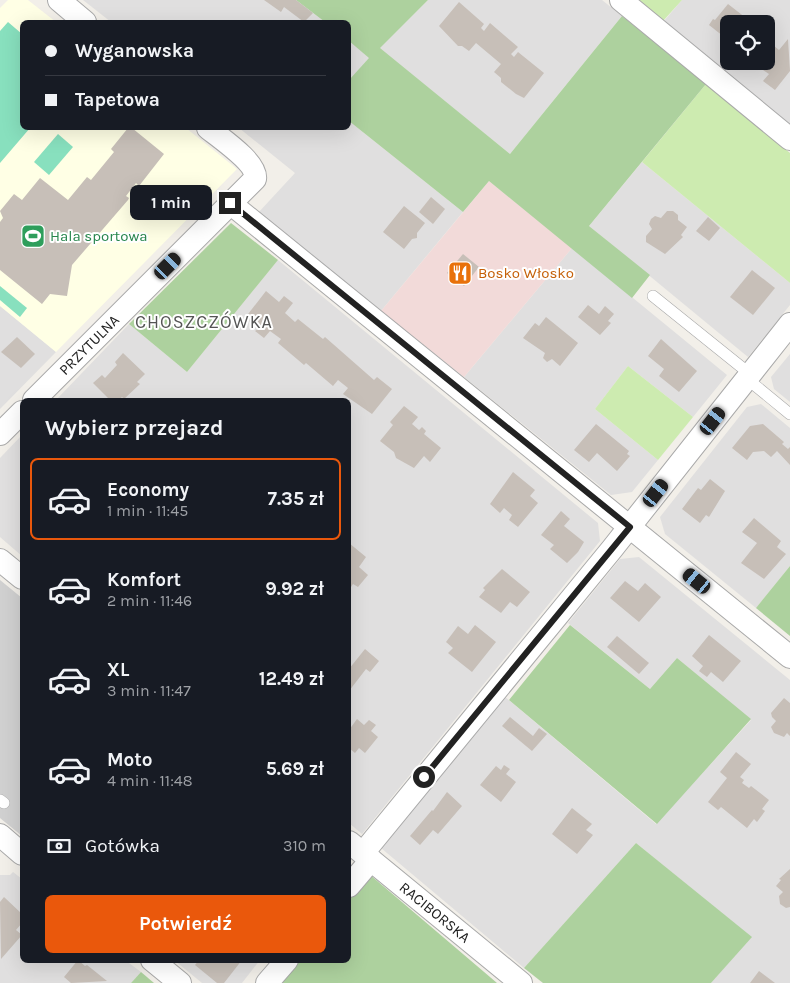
<!DOCTYPE html>
<html lang="pl">
<meta charset="utf-8">
<style>
body{margin:0;font-family:Karla,sans-serif;background:#242831;color:#f1f3f6;height:100vh;display:flex;flex-direction:column;font-size:19px;white-space:nowrap}
*{box-sizing:border-box;margin:0}
p{font-size:16px;color:#9ea1a6}
.icon{flex:none;width:28px;height:28px;fill:none;stroke:currentColor;stroke-width:2;stroke-linecap:round;stroke-linejoin:round}
.map{position:relative;flex:1;overflow:hidden}
.side{position:absolute;left:20px;top:398px;width:331px;height:565px;display:flex;flex-direction:column;background:#171b24;border-radius:8px;box-shadow:0 5px 20px #0002}
.side>*{flex:none}
.top-card{position:absolute;left:20px;top:20px;width:331px;height:110px;border-radius:8px;box-shadow:0 5px 20px #0002;display:grid;align-content:center;height:110px;padding:0 25px;background:#171b24}
.fabs{position:absolute;left:720px;top:15px;display:grid;gap:10px}
.fabs a{display:grid;place-items:center;width:55px;height:55px;border-radius:8px;background:#171b24;box-shadow:0 5px 20px #0002;font-size:25px}
.end{position:absolute;width:22px;height:22px;margin:-11px;border:6px solid #222;background:#fff;box-shadow:0 0 0 2px #fff}
.from{border-radius:50%}
.bubble{position:absolute;height:35px;border-radius:8px;background:#171b24;box-shadow:0 5px 20px #0002;font-size:16px;font-weight:700;line-height:35px;text-align:center}
.car{position:absolute;width:15px;height:30px;margin:-15px -8px;border-radius:6px;box-shadow:0 0 4px 1px #0007;background:linear-gradient(#222 24%,#8ab4d8 0 40%,#222 0 76%,#8ab4d8 0 86%,#222 0)}
.top-card b{display:flex;align-items:center;gap:18px;height:48px;font-size:19px}
.top-card b+b{border-top:1px solid #363941}
.top-card i{width:12px;height:12px;background:#f1f3f6}
ul{padding:0;list-style:none}
li{display:flex;align-items:center;gap:15px;height:82px;margin:0 10px 8px;padding:0 15px;border:2px solid transparent;border-radius:8px}
li div{flex:1}
li b{display:block;font-size:19px}
li em{font-style:normal;font-weight:700}
li.current{border-color:#ea580c}
li>.icon{width:45px;height:45px;stroke-width:1.5}
h2{padding:0 25px;font-size:22px;line-height:60px}
.pay{display:flex;align-items:center;gap:12px;height:55px;padding:0 25px;font-size:19px}
.pay p{margin-inline-start:auto}
.action{display:flex;gap:10px;margin-top:auto;padding:10px 25px}
.action a{flex:1;height:58px;border-radius:8px;background:#ea580c;color:#fff;font-size:20px;font-weight:700;line-height:58px;text-align:center}
.map>svg:first-child{display:block}
</style>
<div class="map">
<svg width="790" height="983" viewBox="0 0 790 983">
<rect width="100%" height="100%" fill="#f2efe9"/>
<g fill="#e0dfdf" fill-rule="evenodd">
<polygon points="83,0 296,0 325,22 111,22"/>
<polygon points="428,0 602,0 622,16 510,154 379,48"/>
<path d="M682 0H790V127L664 21ZM729 24H766V61H729Z"/>
<polygon points="349,41 370,58 349,80"/>
<polygon points="349,121 463,212 381,311 258,213 295,173 239,128 349,128"/>
<polygon points="642,162 790,283 790,305 748,357 589,226"/>
<polygon points="572,248 727,375 693,417 628,366 595,409 658,460 632,492 611,495 464,377"/>
<polygon points="278,260 598,523 600,541 362,834 349,823 349,400 56,400 129,324 187,372"/>
<polygon points="0,306 56,352 0,409"/>
<polygon points="790,354 790,402 774,389 771,377"/>
<polygon points="761,404 790,428 790,566 756,608 665,534 660,517 747,407"/>
<polygon points="22,435 22,556 0,537 0,458"/>
<polygon points="639,557 790,680 790,983 711,983 751,937 636,843 524,968 381,848 504,696 656,824 751,720 677,658 650,689 568,623 620,559"/>
<polygon points="13,872 22,879 22,960 125,960 141,972 131,983 0,983 0,875 10,875"/>
<polygon points="174,960 260,960 242,983 202,983"/>
</g>
<polygon fill="#f2dad9" points="489,181 572,248 464,377 381,311"/>
<polygon fill="#ffffe5" points="8,0 28,0 56,22 22,22 22,128 186,128 237,169 56,352 0,306 0,8"/>
<polygon fill="#d0d0d0" points="0,580 22,598 22,836 0,818"/>
<g fill="#cdebb0">
<polygon points="638,0 682,0 663,21"/>
<polygon points="706,84 790,153 790,283 642,162"/>
<polygon points="628,366 693,417 658,460 595,409"/>
</g>
<g fill="#add19e">
<polygon points="296,0 428,0 380,48 510,154 622,16 706,84 589,226 650,275 632,298 489,181 463,212 349,121 349,80 369,58 349,41 349,22 325,22"/>
<polygon points="231,223 278,260 187,372 129,324"/>
<polygon points="790,566 790,636 756,608"/>
<polygon points="570,625 650,689 677,658 751,719 657,824 509,700"/>
<polygon points="636,843 752,937 711,983 543,983 524,968"/>
<polygon points="369,874 497,983 277,983 297,960 349,960 349,898"/>
<polygon points="141,972 154,983 131,983"/>
</g>
<g fill="#88e0be">
<polygon points="8,22 22,34 22,128 30,128 0,163 0,31"/>
<polygon points="58,134 73,147 49,175 34,162"/>
<polygon points="0,286 27,308 20,317 0,300"/>
</g>
<g fill="#c7bfb8">
<polygon points="264,0 296,0 313,13 304,22 284,7 281,12"/>
<polygon points="459,2 484,24 481,28 484,31 490,23 518,47 511,54 514,57 518,52 544,73 524,98 516,94 501,82 501,78 494,72 501,64 476,43 469,51 462,46 458,46 439,26"/>
<polygon points="728,4 746,18 741,24 729,24 728,40 709,25 713,19 715,20"/>
<polygon points="788,39 790,71 775,90 763,81 769,74 763,70 771,60 766,54 773,45 779,50"/>
<polygon points="128,128 132,128 164,154 139,186 136,183 126,196 129,198 128,200 72,265 67,296 50,294 42,304 0,270 0,222 3,218 0,211 14,194 22,200 40,178 68,200 87,177 91,180 114,152 111,149"/>
<polygon points="431,197 445,209 433,224 419,212"/>
<polygon points="404,206 425,223 417,233 417,238 412,239 404,249 383,232"/>
<polygon points="667,211 673,211 678,215 678,220 687,227 681,235 683,237 665,254 646,242 646,236 652,229 649,224 651,219 655,216 661,218"/>
<polygon points="708,217 720,228 709,241 696,231"/>
<polygon points="463,254 479,267 464,286 447,273"/>
<polygon points="752,270 775,288 753,315 730,297"/>
<polygon points="266,291 279,302 284,296 293,303 285,313 295,322 298,319 323,339 325,337 374,380 377,377 392,389 372,414 343,394 348,388 338,380 333,386 306,363 304,365 278,343 281,339 270,331 264,338 255,331 258,329 245,318"/>
<polygon points="588,305 599,314 605,306 614,314 608,321 611,323 600,335 578,317"/>
<polygon points="546,317 578,343 560,366 552,359 547,362 543,358 545,353 523,338 535,323 539,326"/>
<polygon points="17,337 35,354 21,368 1,352"/>
<polygon points="661,339 697,371 679,392 659,376 664,369 648,356"/>
<polygon points="123,353 145,374 137,382 140,384 124,399 122,397 119,400 110,400 93,383 102,375 105,378 117,365 115,362"/>
<polygon points="404,406 418,417 412,424 419,430 422,427 426,431 424,434 441,448 430,462 424,456 414,468 396,458 394,452 380,441 393,425 390,422"/>
<polygon points="596,424 629,451 627,454 630,456 617,471 597,453 589,462 574,450"/>
<polygon points="763,424 784,442 782,444 788,449 790,447 790,465 777,451 771,457 764,451 753,452 747,460 732,448 750,426"/>
<polygon points="513,472 535,490 530,496 538,503 518,527 509,520 512,515 504,508 500,513 490,504"/>
<polygon points="710,479 725,491 709,517 706,515 700,523 682,509 698,488 701,490"/>
<polygon points="561,511 570,519 564,526 584,542 578,552 567,563 550,549 554,545 541,535"/>
<polygon points="754,518 781,541 777,547 786,554 764,579 741,563 757,543 742,532"/>
<polygon points="349,543 366,557 359,567 368,575 358,587 353,584 349,590"/>
<polygon points="502,569 530,592 517,607 510,602 501,613 479,597 485,590 483,588"/>
<polygon points="625,581 638,591 645,583 661,597 639,622 610,598"/>
<polygon points="475,625 496,642 472,672 448,653 453,648 446,642 458,626 468,634"/>
<polygon points="709,635 741,661 723,682 711,672 707,677 699,671 703,666 692,656"/>
<polygon points="617,636 649,663 639,674 607,647"/>
<polygon points="365,649 379,661 370,672 366,669 349,691 349,669"/>
<polygon points="784,698 790,703 790,736 787,733 784,737 774,733 771,727 776,721 772,717 771,713"/>
<polygon points="510,717 533,736 539,728 547,734 532,751 502,726"/>
<polygon points="357,719 364,725 369,720 376,725 371,731 378,737 365,753 359,748 355,753 349,748 351,741 349,730"/>
<polygon points="736,752 751,764 740,777 744,780 742,783 749,788 751,786 769,800 762,809 765,811 757,822 754,819 747,828 721,807 718,810 708,802 727,778 720,772"/>
<polygon points="504,765 510,769 506,774 516,782 501,802 480,785 496,766 501,770"/>
<polygon points="447,792 462,806 438,834 433,830 420,845 410,836 432,810 433,811"/>
<polygon points="572,808 592,824 586,830 593,835 577,854 552,834"/>
<polygon points="790,869 790,907 786,908 780,904 779,896 783,892 776,886 781,880 779,879"/>
<polygon points="4,897 22,914 22,923 16,930 22,935 1,959 0,902"/>
<polygon points="78,960 85,966 87,965 107,981 71,983 64,977"/>
<polygon points="199,960 242,960 224,983 217,983 195,965"/>
<polygon points="759,971 775,983 750,983"/>
</g>
<g fill="none" stroke-linecap="round" stroke-linejoin="round">
<g stroke="#a9a9a9" stroke-width="12">
<g id="service">
<polyline points="653,296 750,374"/>
<polyline points="746,378 790,414"/>
<polyline points="0,800 4,803"/>
</g>
</g>
<g stroke="#a9a9a9" stroke-width="24">
<g id="minor">
<polyline points="59,0 85,22"/>
<polyline points="621,0 790,139"/>
<polyline points="230,203 790,657"/>
<path id="s1" d="M34 400 255 179C258 163 220 138 208 128"/>
<polyline points="0,434 22,412"/>
<polyline points="0,560 22,578"/>
<polyline points="0,835 22,854"/>
<path id="s2" d="M349 842 521 983"/>
<polyline points="363,853 612,549 790,324"/>
<polyline points="349,886 371,860"/>
<polyline points="152,960 180,983"/>
<polyline points="267,983 287,960"/>
</g>
</g>
<use href="#service" stroke="#fff" stroke-width="11"/>
<use href="#minor" stroke="#fff" stroke-width="22"/>
</g>
<g fill="none" stroke-linecap="round" stroke-linejoin="round">
<polyline stroke="#222" stroke-width="6" points="230,203 630,527 424,777"/>
</g>
<defs>
<g id="stadium-square" transform="scale(1.25)"><rect x="-9" y="-9" width="18" height="18" rx="4" fill="#2e9e5b" stroke="#fff"/><path d="M0-5a6.5 5 0 1 0 0 10a6.5 5 0 1 0 0-10ZM-3.5-1.8h7v3.6h-7Z" fill="#fff"/></g>
<g id="restaurant-square" transform="scale(1.25)"><rect x="-9" y="-9" width="18" height="18" rx="4" fill="#e8710a" stroke="#fff"/><path d="M-5-6h1v4h1v-4h1v4h1v-4h1v5L-1.5 .5V6h-2V.5L-5-1ZM5-6V6H3V1.5H1.5Q1.5-4 5-6Z" fill="#fff"/></g>
</defs>
<g fill-rule="evenodd">
<use href="#stadium-square" x="33" y="236"/>
<use href="#restaurant-square" x="460" y="273"/>
</g>
<g text-anchor="middle" stroke-width="4" stroke-linejoin="round" paint-order="stroke">
<g font-size="15" fill="#27864d" stroke="#fff" text-anchor="start">
<text x="50" y="241">Hala sportowa</text>
</g>
<g font-size="15" fill="#c56008" stroke="#fff" text-anchor="start">
<text x="478" y="278">Bosko Włosko</text>
</g>
<g font-size="15" fill="#222" stroke="#fff">
<text dy="5" stroke="none"><textPath href="#s1" startOffset="78">PRZYTULNA</textPath></text>
<text dy="5" stroke="none"><textPath href="#s2" startOffset="111">RACIBORSKA</textPath></text>
</g>
<g font-size="18" letter-spacing="1" fill="#555" stroke="#fff">
<text x="204" y="328">CHOSZCZÓWKA</text>
</g>
</g>
</svg>
<div class="fabs">
<a><svg class="icon" aria-label="locate" viewBox="0 0 24 24"><circle cx="12" cy="12" r="6"/><path d="M12 2v4M12 18v4M2 12h4M18 12h4"/></svg></a>
</div>
<i class="end from" style="left:424px;top:777px"></i>
<i class="end" style="left:230px;top:203px"></i>
<div class="bubble" style="left:130px;top:185px;width:82px">1 min</div>
<i class="car" style="left:168px;top:266px;rotate:45deg"></i>
<i class="car" style="left:713px;top:421px;rotate:38deg"></i>
<i class="car" style="left:656px;top:493px;rotate:38deg"></i>
<i class="car" style="left:697px;top:581px;rotate:309deg"></i>
<div class="top-card">
<b><i class="from"></i>Wyganowska</b>
<b><i></i>Tapetowa</b>
</div>
<section class="side">
<h2>Wybierz przejazd</h2>
<ul>
<li class="current"><svg class="icon" aria-label="car" viewBox="0 0 24 24"><path d="M5 17H2v-5l4-1 3-4h7l3 4 3 1v5h-3M9 17h6M6 11h13"/><circle cx="7" cy="17" r="2"/><circle cx="17" cy="17" r="2"/></svg><div><b>Economy</b><p>1 min · 11:45</p></div><em>7.35 zł</em></li>
<li><svg class="icon" aria-label="car" viewBox="0 0 24 24"><path d="M5 17H2v-5l4-1 3-4h7l3 4 3 1v5h-3M9 17h6M6 11h13"/><circle cx="7" cy="17" r="2"/><circle cx="17" cy="17" r="2"/></svg><div><b>Komfort</b><p>2 min · 11:46</p></div><em>9.92 zł</em></li>
<li><svg class="icon" aria-label="car" viewBox="0 0 24 24"><path d="M5 17H2v-5l4-1 3-4h7l3 4 3 1v5h-3M9 17h6M6 11h13"/><circle cx="7" cy="17" r="2"/><circle cx="17" cy="17" r="2"/></svg><div><b>XL</b><p>3 min · 11:47</p></div><em>12.49 zł</em></li>
<li><svg class="icon" aria-label="car" viewBox="0 0 24 24"><path d="M5 17H2v-5l4-1 3-4h7l3 4 3 1v5h-3M9 17h6M6 11h13"/><circle cx="7" cy="17" r="2"/><circle cx="17" cy="17" r="2"/></svg><div><b>Moto</b><p>4 min · 11:48</p></div><em>5.69 zł</em></li>
</ul>
<div class="pay"><svg class="icon" aria-label="cash" viewBox="0 0 24 24"><path d="M3 7h18v10H3z"/><circle cx="12" cy="12" r="2"/></svg>Gotówka<p>310 m</p></div>
<div class="action"><a>Potwierdź</a></div>
</section>
</div>
